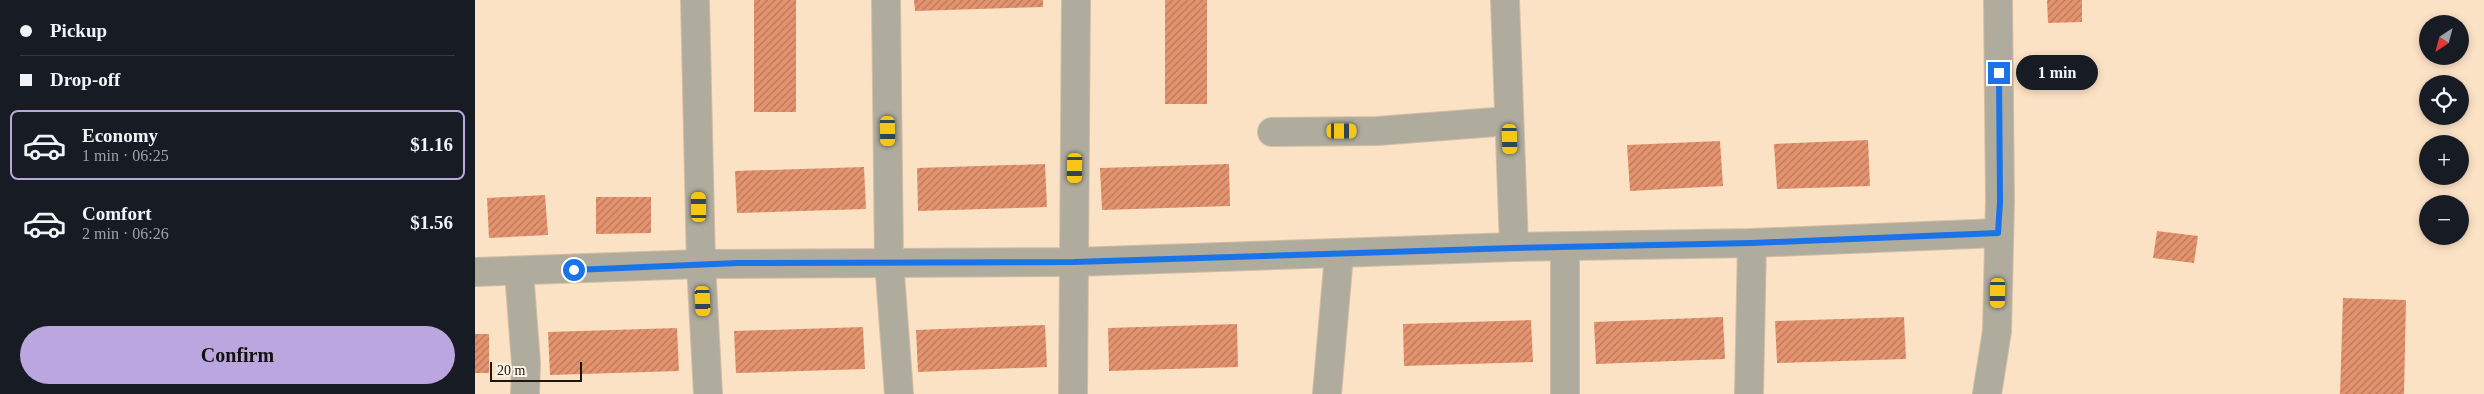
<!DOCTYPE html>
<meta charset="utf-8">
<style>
body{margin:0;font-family:Georgia,serif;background:#20242c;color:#f1f3f6;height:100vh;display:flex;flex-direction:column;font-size:19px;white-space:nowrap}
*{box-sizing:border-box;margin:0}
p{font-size:16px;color:#9ea1a6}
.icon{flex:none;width:28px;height:28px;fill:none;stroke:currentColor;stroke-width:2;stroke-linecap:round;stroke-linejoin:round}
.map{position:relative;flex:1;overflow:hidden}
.sheet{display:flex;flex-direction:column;background:#171b24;width:475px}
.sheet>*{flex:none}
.guide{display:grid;align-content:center;height:110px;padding:0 20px;background:#171b24}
.needle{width:32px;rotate:216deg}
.buttons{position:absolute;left:1944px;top:15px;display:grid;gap:10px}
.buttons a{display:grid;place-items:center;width:50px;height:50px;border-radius:50%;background:#171b24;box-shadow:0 2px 8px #0003;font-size:25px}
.scale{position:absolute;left:15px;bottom:12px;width:92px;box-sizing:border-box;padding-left:5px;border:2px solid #20170c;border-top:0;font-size:14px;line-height:18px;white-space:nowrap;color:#20170c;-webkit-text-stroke:4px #fcf2e6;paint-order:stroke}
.end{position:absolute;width:22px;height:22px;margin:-11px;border:6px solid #1a73e8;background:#fff;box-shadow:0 0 0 2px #fff}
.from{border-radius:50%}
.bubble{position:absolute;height:35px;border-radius:18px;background:#171b24;box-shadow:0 2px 8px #0003;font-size:16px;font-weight:700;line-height:35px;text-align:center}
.car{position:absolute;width:15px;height:30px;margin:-15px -8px;border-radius:6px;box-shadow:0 0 4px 1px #0007;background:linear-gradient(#f5c518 24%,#345 0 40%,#f5c518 0 76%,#345 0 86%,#f5c518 0)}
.guide b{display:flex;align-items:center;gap:18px;height:48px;font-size:19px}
.guide b+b{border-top:1px solid #363941}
.guide i{width:12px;height:12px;background:#f1f3f6}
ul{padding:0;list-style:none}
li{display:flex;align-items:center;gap:15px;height:70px;margin:0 10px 8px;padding:0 10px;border:2px solid transparent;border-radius:8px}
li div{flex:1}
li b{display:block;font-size:19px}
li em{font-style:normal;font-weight:700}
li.active{border-color:#bba6df}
li>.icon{width:45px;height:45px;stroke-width:1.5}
.button{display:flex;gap:10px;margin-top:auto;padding:10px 20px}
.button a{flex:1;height:58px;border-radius:30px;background:#bba6df;color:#111;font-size:20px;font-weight:700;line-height:58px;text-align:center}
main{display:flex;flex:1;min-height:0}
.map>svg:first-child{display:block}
</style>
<main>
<section class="sheet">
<div class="guide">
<b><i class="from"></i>Pickup</b>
<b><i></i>Drop-off</b>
</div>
<ul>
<li class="active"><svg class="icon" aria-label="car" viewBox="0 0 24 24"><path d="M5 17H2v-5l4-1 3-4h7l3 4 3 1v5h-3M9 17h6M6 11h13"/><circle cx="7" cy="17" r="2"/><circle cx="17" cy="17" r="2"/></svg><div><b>Economy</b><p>1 min · 06:25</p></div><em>$1.16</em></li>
<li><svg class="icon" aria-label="car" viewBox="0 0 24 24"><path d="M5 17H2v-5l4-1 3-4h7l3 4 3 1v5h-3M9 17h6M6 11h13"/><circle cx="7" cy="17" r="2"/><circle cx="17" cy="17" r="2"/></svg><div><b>Comfort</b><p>2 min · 06:26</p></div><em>$1.56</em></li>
</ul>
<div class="button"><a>Confirm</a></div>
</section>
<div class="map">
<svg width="2009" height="394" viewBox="0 0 2009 394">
<defs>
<pattern id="building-hatch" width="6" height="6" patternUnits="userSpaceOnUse" patternTransform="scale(1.25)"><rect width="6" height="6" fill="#e4936f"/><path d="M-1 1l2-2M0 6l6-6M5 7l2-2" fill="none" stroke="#b8775a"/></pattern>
</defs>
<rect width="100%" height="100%" fill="#fce2c5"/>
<g fill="url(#building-hatch)">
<rect x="279" y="0" width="42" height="112"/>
<polygon points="439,0 568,0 568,7 440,11"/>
<rect x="690" y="0" width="42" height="104"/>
<polygon points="1572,0 1607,0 1607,22 1573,23"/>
<polygon points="1393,140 1395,186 1302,189 1299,144"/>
<polygon points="1245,141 1248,186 1155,191 1152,145"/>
<polygon points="570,164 572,207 443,211 442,168"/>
<polygon points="754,164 755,206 627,210 625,168"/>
<polygon points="389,167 391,209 262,213 260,171"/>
<polygon points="70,195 73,235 14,238 12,198"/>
<polygon points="121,197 176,197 176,233 121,234"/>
<polygon points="1682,231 1723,236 1719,263 1678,258"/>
<polygon points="1868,298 1931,300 1929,394 1865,394"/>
<polygon points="1248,317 1250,359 1121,364 1119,322"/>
<polygon points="1429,317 1431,359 1302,363 1300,321"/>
<polygon points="1056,320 1058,362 929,366 928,324"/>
<polygon points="762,324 763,367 634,371 633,328"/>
<polygon points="570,325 572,367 443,372 441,330"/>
<polygon points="388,327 390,369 261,373 259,331"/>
<polygon points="202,328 204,371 75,375 73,332"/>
<rect x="0" y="334" width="14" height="39"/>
</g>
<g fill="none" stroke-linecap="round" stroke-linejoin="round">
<g stroke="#d4bda4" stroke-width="30">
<g id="minor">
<polyline points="220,0 226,264 233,394"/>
<polyline points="411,0 414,261 424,394"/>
<polyline points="1030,0 1039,247"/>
<polyline points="797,132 902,131 1034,121"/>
<polyline points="1090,247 1090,394"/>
<polyline points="0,272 226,264 599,262 1039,247 1277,243 1523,233"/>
<polyline points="44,272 51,363 50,394"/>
<polyline points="598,394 601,0"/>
<polyline points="852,394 864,255"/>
<polyline points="1274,394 1277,243"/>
<polyline points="1512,394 1522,331 1525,201 1523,0"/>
</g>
</g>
<use href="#minor" stroke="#afac9d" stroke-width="28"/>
</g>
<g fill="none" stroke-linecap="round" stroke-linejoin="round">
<polyline stroke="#1a73e8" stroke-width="6" points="99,270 263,263 599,262 1039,248 1277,243 1523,233 1525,202 1524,73"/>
</g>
</svg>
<div class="buttons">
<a><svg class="needle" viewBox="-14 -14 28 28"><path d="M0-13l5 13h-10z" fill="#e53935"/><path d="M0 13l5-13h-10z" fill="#9ea1a6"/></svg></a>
<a><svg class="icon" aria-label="locate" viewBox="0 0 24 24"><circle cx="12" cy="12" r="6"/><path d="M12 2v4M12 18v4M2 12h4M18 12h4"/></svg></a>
<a>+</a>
<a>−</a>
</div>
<div class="scale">20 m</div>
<i class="end from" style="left:99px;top:270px"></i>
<i class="end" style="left:1524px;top:73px"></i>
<div class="bubble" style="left:1541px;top:55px;width:82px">1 min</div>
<i class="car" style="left:413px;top:131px;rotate:179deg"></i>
<i class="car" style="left:867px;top:131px;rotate:90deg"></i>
<i class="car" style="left:1035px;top:139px;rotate:178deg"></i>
<i class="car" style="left:600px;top:168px;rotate:181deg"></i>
<i class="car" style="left:224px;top:207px;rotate:359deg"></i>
<i class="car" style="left:1523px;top:293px;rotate:181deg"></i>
<i class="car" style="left:228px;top:301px;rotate:177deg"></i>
</div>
</main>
